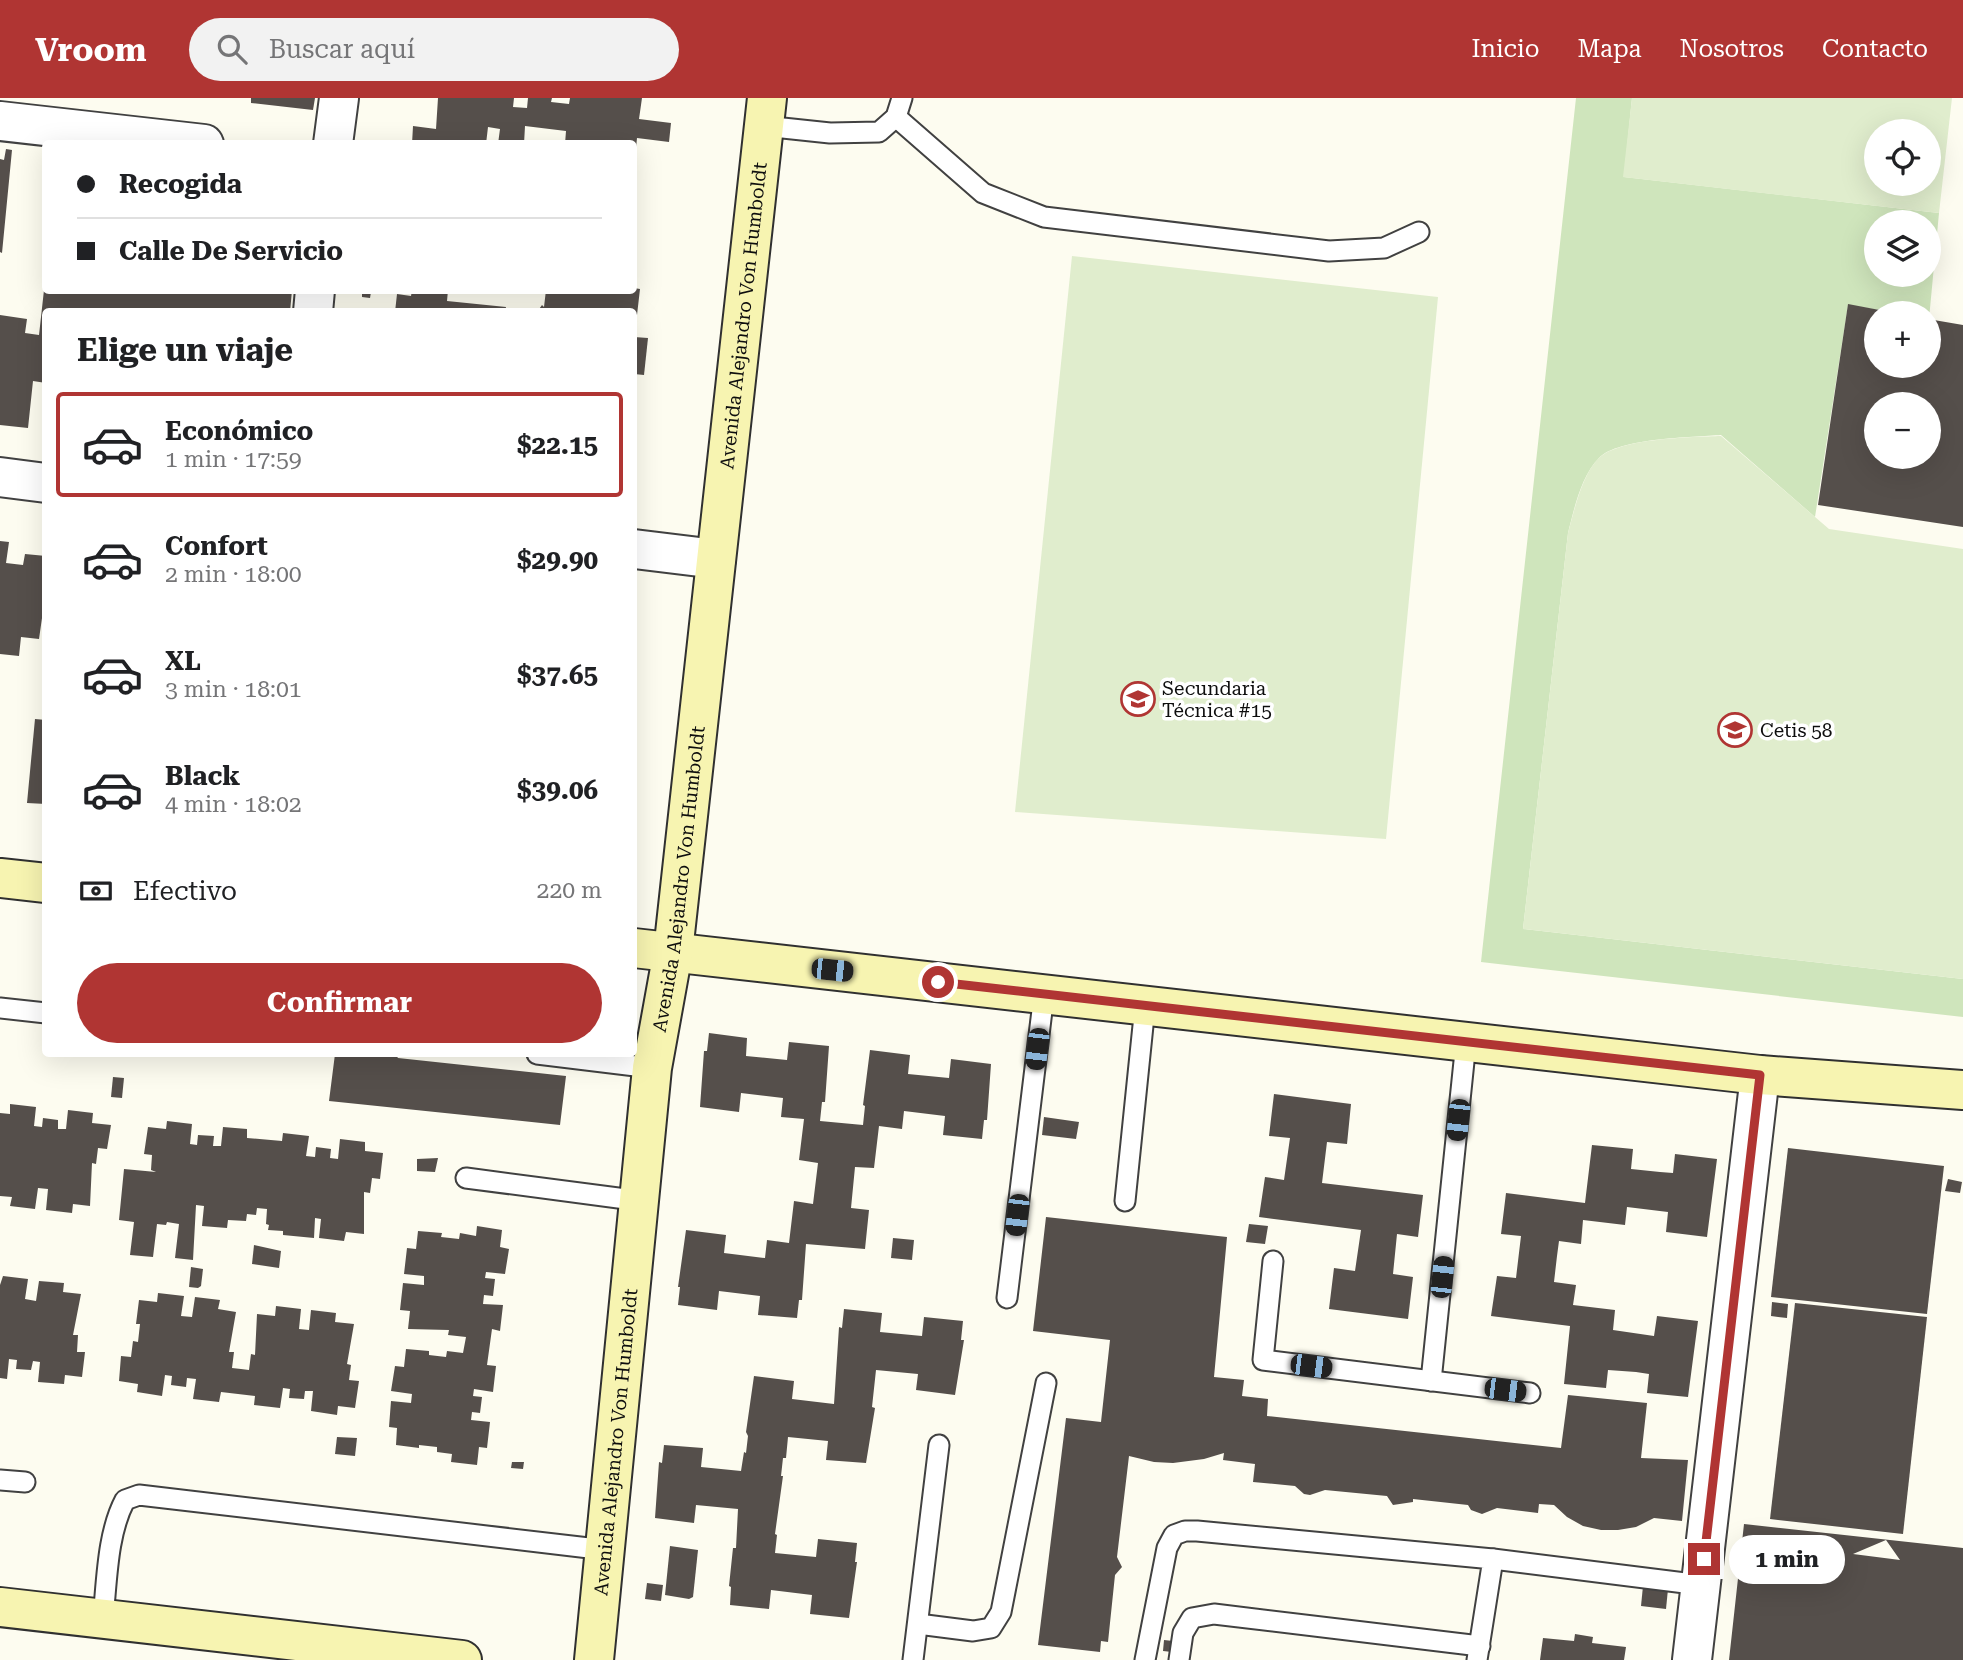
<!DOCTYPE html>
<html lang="es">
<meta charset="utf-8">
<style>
body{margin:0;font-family:"Roboto Serif",serif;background:#f2f2f2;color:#202124;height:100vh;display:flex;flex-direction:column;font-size:26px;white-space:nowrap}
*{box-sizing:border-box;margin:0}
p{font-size:23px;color:#757577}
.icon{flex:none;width:38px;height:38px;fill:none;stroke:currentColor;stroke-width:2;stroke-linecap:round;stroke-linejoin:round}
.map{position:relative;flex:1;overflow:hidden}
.drawer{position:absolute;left:42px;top:210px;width:595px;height:749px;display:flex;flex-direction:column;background:#fff;border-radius:7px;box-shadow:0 7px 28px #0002}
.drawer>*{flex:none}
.banner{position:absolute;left:42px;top:42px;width:595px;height:154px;border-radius:7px;box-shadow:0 7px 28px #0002;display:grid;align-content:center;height:154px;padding:0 35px;background:#fff}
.buttons{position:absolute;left:1864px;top:21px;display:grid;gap:14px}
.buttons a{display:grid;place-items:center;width:77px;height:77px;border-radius:50%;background:#fff;box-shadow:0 7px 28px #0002;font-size:35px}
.end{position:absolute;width:32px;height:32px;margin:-16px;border:9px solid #b03533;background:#fff;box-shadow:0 0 0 4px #fff}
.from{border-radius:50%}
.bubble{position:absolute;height:49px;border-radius:24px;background:#fff;box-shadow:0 7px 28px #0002;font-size:23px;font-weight:700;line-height:49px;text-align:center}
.car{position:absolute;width:21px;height:42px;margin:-21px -10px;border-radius:9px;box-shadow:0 0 5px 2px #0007;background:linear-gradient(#222 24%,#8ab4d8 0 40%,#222 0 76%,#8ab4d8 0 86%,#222 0)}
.banner b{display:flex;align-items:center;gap:24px;height:66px;font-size:26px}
.banner b+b{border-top:2px solid #e0e0e0}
.banner i{width:18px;height:18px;background:#202124}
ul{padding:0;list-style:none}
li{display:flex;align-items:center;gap:21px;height:105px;margin:0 14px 10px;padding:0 21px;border:4px solid transparent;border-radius:7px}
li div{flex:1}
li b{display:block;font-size:26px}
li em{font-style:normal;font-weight:700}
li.current{border-color:#b03533}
li>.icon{width:63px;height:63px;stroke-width:1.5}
h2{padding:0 35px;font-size:32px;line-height:84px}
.pay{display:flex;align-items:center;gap:18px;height:77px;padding:0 35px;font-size:26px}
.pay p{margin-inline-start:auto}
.primary-button{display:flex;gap:14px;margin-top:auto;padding:14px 35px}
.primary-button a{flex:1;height:80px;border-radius:42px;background:#b03533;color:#fff;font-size:28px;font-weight:700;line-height:80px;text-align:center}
header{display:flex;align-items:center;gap:42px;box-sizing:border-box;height:98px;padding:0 35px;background:#b03533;color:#fff}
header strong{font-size:33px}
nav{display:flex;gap:38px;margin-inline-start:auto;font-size:24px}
.search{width:490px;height:63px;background:#f2f2f2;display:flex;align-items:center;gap:18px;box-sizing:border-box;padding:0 24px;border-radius:38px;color:#757577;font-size:26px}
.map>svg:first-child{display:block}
</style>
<header>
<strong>Vroom</strong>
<div class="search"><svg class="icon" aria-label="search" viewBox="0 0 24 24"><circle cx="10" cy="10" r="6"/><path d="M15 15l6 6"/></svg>Buscar aquí</div>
<nav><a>Inicio</a><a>Mapa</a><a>Nosotros</a><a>Contacto</a></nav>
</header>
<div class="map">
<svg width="1963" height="1562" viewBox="0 0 1963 1562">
<rect width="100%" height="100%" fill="#fdfcf0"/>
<path fill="#cfe5bc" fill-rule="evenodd" d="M1576 0H1632L1624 79 1939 115 1929 221 1928 215H1898L1848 207 1815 419 1721 337C1693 339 1618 340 1599 360 1581 378 1574 411 1568 435L1523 831 1963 881V919L1481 864ZM1876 124H1928V177H1876Z"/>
<g fill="#e0edcd" fill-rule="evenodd">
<path d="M1632 0H1952L1939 115 1623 79ZM1876 33H1928V86H1876Z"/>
<polygon points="1072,158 1438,199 1386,741 1015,714"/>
<path d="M1721 338 1829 431 1963 451V881L1523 831 1568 435C1574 413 1582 376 1599 360 1620 340 1692 339 1721 338Z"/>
</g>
<g fill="#554f4b" fill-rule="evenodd">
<polygon points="251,0 315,0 313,12 251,5"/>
<polygon points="438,0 514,0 513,9 527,10 528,0 552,0 551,4 569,6 570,0 642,0 639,21 671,25 669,44 637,40 635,61 634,46 565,46 566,33 525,28 524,46 498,46 500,31 488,29 486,46 412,46 413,28 436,31"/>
<polygon points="6,51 12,52 2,155 0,154 0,61 4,62"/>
<polygon points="634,190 640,191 637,217 634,217 634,214 537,214 542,207 544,209 546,192 634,192"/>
<polygon points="44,192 292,192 290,214 167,214 158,211 157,214 46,214 46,285 33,283 28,330 0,327 0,217 27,221 25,235 39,237"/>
<polygon points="412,192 448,192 447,203 506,209 505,214 395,214 397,196 411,198"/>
<polygon points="362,193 371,194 370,200 362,199"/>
<path d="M1848 206 1890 214 1876 215V268H1928V221L1963 227V429L1818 407ZM1876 306H1928V359H1876Z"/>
<polygon points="634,239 648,240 644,277 634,276"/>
<polygon points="0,443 9,444 6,465 23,467 25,456 46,458 46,492 39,541 21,539 19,558 0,556"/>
<polygon points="35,621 46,622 46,706 27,705"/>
<polygon points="709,935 747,940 746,958 787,962 789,944 829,948 825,1004 822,1004 820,1023 863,1027 865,1008 863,1007 870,952 910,957 908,976 949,980 951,961 991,966 987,1022 984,1022 982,1041 943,1037 945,1018 904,1013 902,1031 879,1028 874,1070 855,1069 851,1110 869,1112 865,1151 806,1146 802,1202 799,1202 797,1220 758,1217 760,1198 719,1193 717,1212 678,1207 680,1189 678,1189 686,1132 726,1137 724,1155 765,1160 767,1142 789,1145 794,1103 813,1106 818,1065 799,1062 804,1021 781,1019 783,1000 741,995 739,1014 700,1009 704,953 707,953"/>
<polygon points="335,956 395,956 398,960 566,978 560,1027 329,1003"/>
<polygon points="113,979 124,980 122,1000 111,999"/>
<polygon points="1274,996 1351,1006 1347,1046 1327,1044 1322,1085 1423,1097 1418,1139 1397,1136 1393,1176 1413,1179 1408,1221 1329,1211 1334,1170 1355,1173 1361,1132 1259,1119 1265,1079 1284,1082 1290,1040 1269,1038"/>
<polygon points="10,1006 36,1009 34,1028 42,1029 43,1020 58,1022 58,1031 66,1031 68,1012 93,1015 92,1025 111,1027 107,1051 98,1050 96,1066 92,1065 90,1108 73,1106 72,1115 46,1112 48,1091 38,1090 35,1111 10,1108 12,1099 0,1098 0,1015 10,1016"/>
<polygon points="1044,1019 1079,1024 1076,1041 1042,1037"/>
<polygon points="167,1023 192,1026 190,1046 197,1047 198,1037 214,1038 213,1048 221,1048 223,1029 247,1031 247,1040 282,1043 283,1035 309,1038 306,1058 315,1059 316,1049 331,1051 330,1060 338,1061 340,1041 365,1044 365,1053 383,1055 380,1081 372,1080 370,1095 364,1094 364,1136 346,1134 344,1143 319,1140 321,1121 315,1120 314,1140 283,1137 283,1133 268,1132 269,1127 266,1126 267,1111 257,1110 256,1117 247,1116 246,1123 228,1122 227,1130 202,1128 204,1108 196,1107 193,1162 175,1160 179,1126 167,1124 166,1127 157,1126 153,1159 130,1157 134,1124 119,1122 124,1071 156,1074 151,1072 152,1057 144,1056 148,1029 166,1031"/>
<polygon points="1592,1047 1633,1051 1631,1071 1660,1074 1673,1075 1675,1056 1717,1061 1707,1139 1666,1134 1668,1114 1627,1109 1625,1127 1583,1122 1581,1146 1559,1143 1557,1158 1554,1184 1576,1187 1573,1207 1615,1212 1613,1232 1654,1238 1657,1218 1698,1223 1688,1299 1647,1295 1649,1276 1636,1274 1608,1272 1606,1290 1564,1286 1570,1228 1491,1218 1497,1178 1516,1180 1521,1138 1501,1136 1506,1095 1585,1105"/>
<polygon points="1788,1050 1944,1068 1927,1216 1771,1199"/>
<polygon points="438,1060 435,1074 417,1073 417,1061"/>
<polygon points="1948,1081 1962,1084 1960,1095 1945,1093"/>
<polygon points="1046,1119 1227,1139 1214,1279 1244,1282 1242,1298 1268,1301 1267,1318 1561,1350 1568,1297 1647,1305 1641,1360 1688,1362 1682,1423 1654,1420 1636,1429 1618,1432 1601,1432 1583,1428 1567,1419 1554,1407 1539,1406 1538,1415 1497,1410 1482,1416 1471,1412 1468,1407 1413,1401 1413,1404 1393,1407 1387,1398 1325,1392 1310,1397 1304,1396 1295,1388 1253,1384 1255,1366 1223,1362 1224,1355 1204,1361 1173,1365 1154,1364 1129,1358 1117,1459 1122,1469 1115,1477 1108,1544 1101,1543 1100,1554 1038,1547 1066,1320 1101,1324 1110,1242 1033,1233"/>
<polygon points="1249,1126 1268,1128 1265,1146 1246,1144"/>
<polygon points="477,1128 502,1132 500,1149 509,1151 505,1176 486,1174 485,1180 495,1181 493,1198 484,1197 483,1206 503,1207 500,1233 492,1231 487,1267 496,1268 493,1294 474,1291 473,1298 482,1299 480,1315 472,1314 471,1322 490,1324 487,1350 479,1349 477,1367 451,1364 452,1356 437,1354 437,1349 419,1347 419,1350 396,1347 397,1330 389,1329 391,1303 411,1305 412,1296 391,1293 395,1268 404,1269 406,1251 429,1253 429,1257 446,1259 447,1253 463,1255 466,1239 448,1237 449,1232 408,1231 410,1213 400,1212 403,1185 424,1187 424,1178 404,1176 407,1150 416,1151 418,1133 442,1135 441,1139 459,1141 460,1135 476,1138"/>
<polygon points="893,1140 914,1142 912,1162 891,1160"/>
<polygon points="254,1147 281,1153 279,1170 252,1166"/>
<polygon points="191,1169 203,1171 201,1188 198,1190 189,1189"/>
<polygon points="3,1178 28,1181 25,1201 36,1203 39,1183 64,1185 63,1194 81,1196 73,1237 78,1237 77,1254 85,1254 82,1279 65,1277 64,1286 38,1284 40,1264 33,1263 31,1272 16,1271 17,1262 9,1261 7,1281 0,1280 0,1187"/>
<polygon points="158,1195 184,1198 181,1218 192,1219 195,1199 220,1202 218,1211 236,1214 229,1254 234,1254 232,1270 241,1271 249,1272 251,1256 255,1257 257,1216 275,1218 276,1208 301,1211 299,1231 309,1232 311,1212 336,1215 335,1224 354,1226 347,1266 351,1267 349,1282 359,1283 355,1310 338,1308 337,1317 311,1313 313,1293 305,1293 304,1301 289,1300 290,1291 283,1290 280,1310 254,1307 255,1298 221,1294 219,1304 193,1301 196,1281 187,1280 186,1289 171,1287 172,1278 165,1277 162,1298 137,1294 138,1286 119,1283 121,1258 131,1259 133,1243 138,1244 140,1226 136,1226 139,1202 157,1204"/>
<polygon points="1772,1204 1788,1206 1787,1220 1771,1218"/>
<polygon points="1795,1205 1927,1219 1903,1436 1770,1421"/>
<polygon points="844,1211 882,1215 880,1234 922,1238 924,1219 963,1223 961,1242 964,1242 955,1297 916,1292 918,1276 876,1272 872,1309 875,1310 866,1365 826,1362 828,1343 788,1339 786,1360 783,1360 781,1378 783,1378 775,1436 777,1437 775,1455 816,1459 818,1441 857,1445 855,1464 857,1464 849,1520 810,1516 812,1497 771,1492 769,1511 730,1507 731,1489 729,1488 733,1450 736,1450 738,1411 696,1407 694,1425 655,1420 659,1364 662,1365 664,1347 703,1350 701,1369 741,1373 744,1354 746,1355 748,1338 746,1334 754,1278 794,1283 792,1301 834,1306 839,1229 842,1230"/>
<polygon points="337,1339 357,1340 355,1358 335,1356"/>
<polygon points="512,1364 524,1364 523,1371 511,1370"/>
<path d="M1744 1426 1963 1450V1562H1729ZM1886 1442 1900 1462 1853 1456Z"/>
<polygon points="670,1448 698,1452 693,1499 689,1501 665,1497"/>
<polygon points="647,1485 663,1487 661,1503 645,1501"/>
<polygon points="1643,1488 1668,1491 1666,1511 1641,1508"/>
<polygon points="1575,1536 1593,1539 1592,1545 1626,1549 1624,1562 1540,1562 1543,1540 1574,1543"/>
<polygon points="1164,1542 1173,1543 1172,1554 1163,1553"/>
</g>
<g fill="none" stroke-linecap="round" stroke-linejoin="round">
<g stroke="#414141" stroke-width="23">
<g id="lane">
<polyline points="896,19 983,95 1044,119 1329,153 1384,150 1419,134"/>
<polyline points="764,28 830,35 879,34 896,19 902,0"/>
<polyline points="0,910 46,915"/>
<polyline points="537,956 652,970"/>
<polyline points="466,1080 641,1103"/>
<polyline points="1125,1103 1145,908"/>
<polyline points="1273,1163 1263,1262 1530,1295"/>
<polyline points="1007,1200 1044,896"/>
<polyline points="1431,1283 1466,944"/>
<polyline points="0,1382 25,1384"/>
<polyline points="1493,1461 1701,1487"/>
<path d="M103 1520C107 1483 107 1436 125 1402L139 1397 606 1452"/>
<polyline points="918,1526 973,1533 991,1530 1001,1514 1046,1285"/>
<polyline points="913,1562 939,1347"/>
<polyline points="1145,1562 1167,1450 1174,1437 1185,1433 1197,1433 1493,1461 1477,1562"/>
<polyline points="1179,1562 1183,1535 1192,1520 1214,1516 1480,1548"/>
</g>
</g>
<g stroke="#414141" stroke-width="42">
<g id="street">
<polyline points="0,23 204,46"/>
<polyline points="333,46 339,0"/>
<polyline points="313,214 315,192"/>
<polyline points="0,379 46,385"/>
<polyline points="634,451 716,461"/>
<polyline points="1692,1562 1760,977"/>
</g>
</g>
<g stroke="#303030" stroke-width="42">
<g id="secondary">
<polyline points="0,780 46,785"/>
<polyline points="634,850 1760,977 1963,992"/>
<polyline points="0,1509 462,1562"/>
<path id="s1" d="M594 1562 652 970 673 854 767 0"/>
</g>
</g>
<use href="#lane" stroke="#fff" stroke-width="19"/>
<use href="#street" stroke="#fff" stroke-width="38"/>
<use href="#secondary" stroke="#f7f4b1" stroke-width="38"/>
</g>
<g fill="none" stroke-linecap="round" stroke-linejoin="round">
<polyline stroke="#b03533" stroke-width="9" points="938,884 1760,977 1704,1461"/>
</g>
<defs>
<g id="school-ring" transform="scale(1.75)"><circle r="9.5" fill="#fff" stroke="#b03533" stroke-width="1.5"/><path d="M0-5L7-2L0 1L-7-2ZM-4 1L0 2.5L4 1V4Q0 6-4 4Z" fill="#b03533"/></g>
</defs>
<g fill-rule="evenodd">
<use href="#school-ring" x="1138" y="601"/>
<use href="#school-ring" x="1735" y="632"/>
</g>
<g text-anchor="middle" stroke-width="7" stroke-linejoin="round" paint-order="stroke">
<g font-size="19" fill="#0e0e0e" stroke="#fff">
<text dy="7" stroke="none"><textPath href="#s1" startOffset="1353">Avenida Alejandro Von Humboldt</textPath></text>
<text dy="7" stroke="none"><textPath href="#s1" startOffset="786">Avenida Alejandro Von Humboldt</textPath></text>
<text dy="7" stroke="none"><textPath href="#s1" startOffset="219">Avenida Alejandro Von Humboldt</textPath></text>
</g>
<g font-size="19" fill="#0e0e0e" stroke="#fff" text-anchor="start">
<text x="1162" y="597">Secundaria<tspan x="1162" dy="22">Técnica #15</tspan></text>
<text x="1760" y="639">Cetis 58</text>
</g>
</g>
</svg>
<div class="buttons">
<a><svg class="icon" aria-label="locate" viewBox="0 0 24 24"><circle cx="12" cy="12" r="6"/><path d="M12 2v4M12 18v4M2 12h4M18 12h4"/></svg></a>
<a><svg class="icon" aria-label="layers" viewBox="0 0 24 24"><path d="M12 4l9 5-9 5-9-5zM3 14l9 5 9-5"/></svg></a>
<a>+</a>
<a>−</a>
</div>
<i class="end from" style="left:938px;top:884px"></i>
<i class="end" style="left:1704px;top:1461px"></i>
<div class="bubble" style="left:1729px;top:1437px;width:116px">1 min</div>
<i class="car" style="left:832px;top:872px;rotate:96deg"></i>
<i class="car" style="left:1037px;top:951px;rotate:187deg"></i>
<i class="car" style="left:1458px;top:1022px;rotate:186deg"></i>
<i class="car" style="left:1017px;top:1117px;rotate:187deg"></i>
<i class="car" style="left:1442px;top:1179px;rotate:6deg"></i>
<i class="car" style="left:1311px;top:1268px;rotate:97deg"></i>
<i class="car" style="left:1505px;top:1292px;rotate:97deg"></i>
<div class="banner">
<b><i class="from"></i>Recogida</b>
<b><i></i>Calle De Servicio</b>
</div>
<section class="drawer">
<h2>Elige un viaje</h2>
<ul>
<li class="current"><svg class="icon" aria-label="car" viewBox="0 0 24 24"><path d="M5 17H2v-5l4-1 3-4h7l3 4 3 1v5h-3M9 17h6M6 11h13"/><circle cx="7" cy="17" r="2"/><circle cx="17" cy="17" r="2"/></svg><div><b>Económico</b><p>1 min · 17:59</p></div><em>$22.15</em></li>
<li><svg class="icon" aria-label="car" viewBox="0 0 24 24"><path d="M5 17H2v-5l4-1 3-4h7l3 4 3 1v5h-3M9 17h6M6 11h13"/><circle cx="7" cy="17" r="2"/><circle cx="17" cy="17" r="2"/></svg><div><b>Confort</b><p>2 min · 18:00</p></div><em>$29.90</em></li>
<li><svg class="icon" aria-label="car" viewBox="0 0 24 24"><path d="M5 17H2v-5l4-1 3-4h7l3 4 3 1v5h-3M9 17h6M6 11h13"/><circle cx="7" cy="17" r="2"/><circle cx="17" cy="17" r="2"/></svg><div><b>XL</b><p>3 min · 18:01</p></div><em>$37.65</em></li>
<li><svg class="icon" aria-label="car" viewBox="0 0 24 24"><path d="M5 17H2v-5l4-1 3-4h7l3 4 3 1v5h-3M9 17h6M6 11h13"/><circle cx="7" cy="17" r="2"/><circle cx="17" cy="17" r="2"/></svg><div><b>Black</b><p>4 min · 18:02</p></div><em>$39.06</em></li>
</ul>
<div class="pay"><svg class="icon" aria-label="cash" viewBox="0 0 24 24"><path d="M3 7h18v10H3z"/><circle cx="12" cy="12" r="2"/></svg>Efectivo<p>220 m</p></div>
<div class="primary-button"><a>Confirmar</a></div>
</section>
</div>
